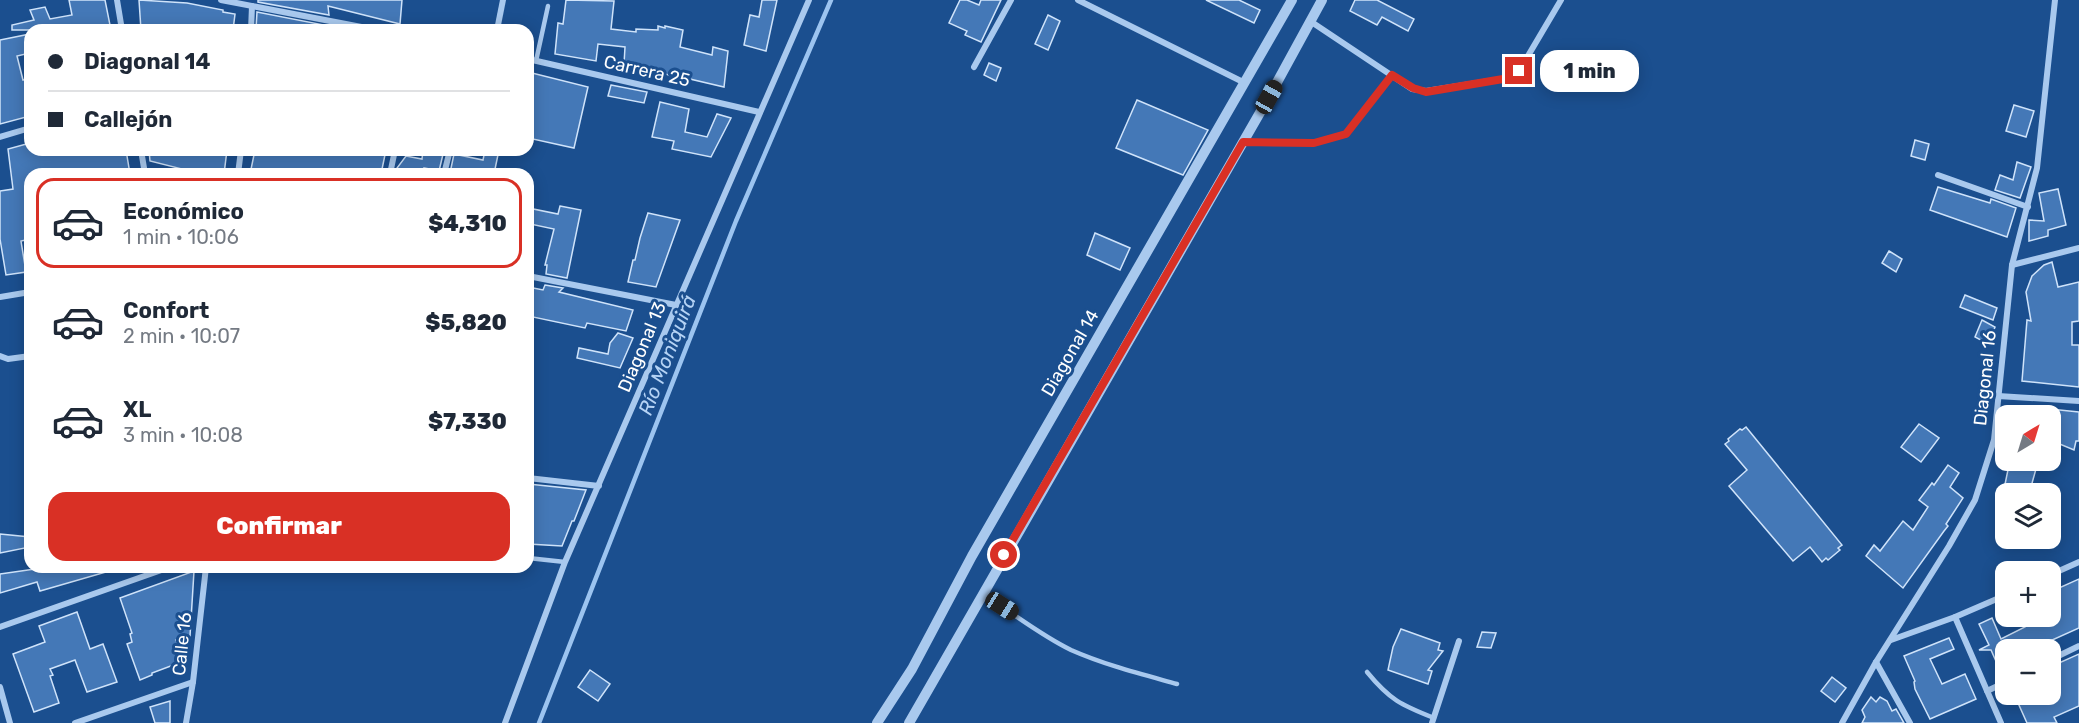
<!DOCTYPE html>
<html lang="es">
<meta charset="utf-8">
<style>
body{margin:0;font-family:Rubik,sans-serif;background:#f6f6f7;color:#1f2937;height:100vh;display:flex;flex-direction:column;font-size:22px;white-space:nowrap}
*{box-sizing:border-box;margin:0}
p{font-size:20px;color:#747a83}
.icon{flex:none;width:33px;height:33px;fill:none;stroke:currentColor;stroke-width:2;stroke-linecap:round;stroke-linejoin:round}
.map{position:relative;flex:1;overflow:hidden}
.drawer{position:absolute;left:24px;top:168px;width:510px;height:405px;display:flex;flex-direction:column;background:#fff;border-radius:18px;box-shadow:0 3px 15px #0003}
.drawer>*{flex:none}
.guide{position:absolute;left:24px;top:24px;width:510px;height:132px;border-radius:18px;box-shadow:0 3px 15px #0003;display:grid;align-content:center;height:132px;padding:0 24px;background:#fff}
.needle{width:39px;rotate:38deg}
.fabs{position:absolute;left:1995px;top:405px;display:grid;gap:12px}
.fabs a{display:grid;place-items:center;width:66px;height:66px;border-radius:12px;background:#fff;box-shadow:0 3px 15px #0003;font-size:30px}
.end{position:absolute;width:27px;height:27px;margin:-14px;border:8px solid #d93025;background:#fff;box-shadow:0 0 0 3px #fff}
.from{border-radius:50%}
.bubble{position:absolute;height:42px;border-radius:18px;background:#fff;box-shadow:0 3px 15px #0003;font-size:20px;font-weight:800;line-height:42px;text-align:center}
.car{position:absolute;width:18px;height:36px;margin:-18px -9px;border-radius:8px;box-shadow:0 0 4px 2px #0007;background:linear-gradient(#222 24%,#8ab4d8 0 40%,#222 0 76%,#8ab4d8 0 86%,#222 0)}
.guide b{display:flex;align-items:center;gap:21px;height:57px;font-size:22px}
.guide b+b{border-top:2px solid #e0e1e3}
.guide i{width:15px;height:15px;background:#1f2937}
ul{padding:10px 0 0;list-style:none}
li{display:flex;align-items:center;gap:18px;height:90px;margin:0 12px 9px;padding:0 12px;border:3px solid transparent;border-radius:18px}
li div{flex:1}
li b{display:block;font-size:22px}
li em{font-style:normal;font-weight:800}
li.selected{border-color:#d93025}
li>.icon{width:54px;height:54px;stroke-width:1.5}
.cta{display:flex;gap:12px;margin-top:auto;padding:12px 24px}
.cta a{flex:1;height:69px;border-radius:18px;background:#d93025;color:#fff;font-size:24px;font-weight:800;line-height:69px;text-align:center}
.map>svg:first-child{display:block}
</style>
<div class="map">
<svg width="2079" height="723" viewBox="0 0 2079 723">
<rect width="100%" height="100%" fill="#1b4f8f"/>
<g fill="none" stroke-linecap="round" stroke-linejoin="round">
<polyline stroke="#9cc4f0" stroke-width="4.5" points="539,723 736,221 831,0"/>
</g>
<g fill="#4478b7" stroke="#cfe3fa" stroke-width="1.5">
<polygon points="69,0 105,0 111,30 12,30 12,25 34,20 30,10 45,7 50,19 72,15"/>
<polygon points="139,0 187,3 223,10 223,12 235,14 233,30 141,30"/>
<polygon points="258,0 402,0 400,24 328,6 329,15 258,2"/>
<polygon points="566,0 614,1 611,29 636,32 636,29 658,30 658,26 665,28 665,26 683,30 680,47 712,55 713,47 728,51 724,87 677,76 677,78 660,72 660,69 624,64 625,47 598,44 596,61 555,54 558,23 563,24"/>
<polygon points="762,0 777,0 766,51 744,45 750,15 759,17"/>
<polygon points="960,0 967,0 979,5 981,0 1001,0 981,42 965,35 967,31 949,23"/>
<polygon points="1206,0 1239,0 1260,10 1254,23"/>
<polygon points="1355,0 1377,0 1414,19 1408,31 1382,17 1377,25 1350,11"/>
<polygon points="257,12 329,26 329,30 256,29"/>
<polygon points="1048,15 1060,21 1048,50 1035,44"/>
<polygon points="30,34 30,53 17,56 23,80 28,79 28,83 30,82 30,116 0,124 0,40"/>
<polygon points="989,63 1001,68 996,81 984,75"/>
<polygon points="528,72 588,87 574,148 528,138"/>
<polygon points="611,85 647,92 644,103 608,96"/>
<polygon points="1137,100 1208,130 1183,175 1116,148"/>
<polygon points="660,102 689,109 685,132 707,137 717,114 731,118 711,157 672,149 674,141 652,137"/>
<polygon points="2014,105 2034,111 2026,137 2006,131"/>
<polygon points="1915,140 1929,144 1925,160 1911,156"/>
<polygon points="30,143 30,150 126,150 130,174 30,174 30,206 27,207 30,239 21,241 26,272 6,275 0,239 0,191 13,189 8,149"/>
<polygon points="149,150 227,150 224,174 186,174 186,170 150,161"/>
<polygon points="255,150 386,150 381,174 250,174"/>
<polygon points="423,150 444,150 439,171 424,168 423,174 395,174 397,168 406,156 422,159"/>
<polygon points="485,150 499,150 494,174 450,173 454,154 483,160"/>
<polygon points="2017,162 2031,167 2020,198 1995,190 2000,175 2013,180"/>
<polygon points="1938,187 1990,203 1991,199 2016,208 2007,237 1930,210"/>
<polygon points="2058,189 2066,225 2048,230 2048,236 2029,241 2029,220 2044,221 2039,193"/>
<polygon points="560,206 581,210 567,278 546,274 547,265 545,265 554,229 530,224 533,209 558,214"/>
<polygon points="648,213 680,220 656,287 628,282 633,260 635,260 640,238"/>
<polygon points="1095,233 1130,248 1120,270 1087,255"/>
<polygon points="1889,251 1902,259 1896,272 1882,263"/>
<polygon points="2052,262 2058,287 2079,282 2079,321 2072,322 2072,345 2079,345 2079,387 2022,381 2027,320 2031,321 2026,292 2032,276 2044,265"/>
<polygon points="545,285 563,288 559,292 633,310 626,331 587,323 585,328 528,316 528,287 543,290"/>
<polygon points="1965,295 1997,308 1993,320 1960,307"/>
<polygon points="1982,320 1995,327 1988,344 1975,337"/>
<polygon points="618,333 633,338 620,368 577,358 579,348 608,354 610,343"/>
<polygon points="2050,409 2079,412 2079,441 2076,441 2074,450 2050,440"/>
<polygon points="1919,424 1939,438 1921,462 1901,447"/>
<polygon points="1746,427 1842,545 1838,548 1840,550 1828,560 1826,558 1822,562 1810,547 1793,561 1729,486 1747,470 1725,444 1729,441 1728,439 1740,429 1742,430"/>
<polygon points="2010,460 2018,460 2036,469 2029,494 2003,494"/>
<polygon points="1948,465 1959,473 1950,487 1963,498 1946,524 1948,526 1944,531 1903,588 1866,556 1874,545 1880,551 1903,521 1913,530 1928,507 1919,500 1932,483 1934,485"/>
<polygon points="528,484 586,490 574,521 572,521 562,546 528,544"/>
<polygon points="0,534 30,537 30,547 0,553"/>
<polygon points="49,567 113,567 113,570 40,591 37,582 0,593 0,574"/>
<polygon points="194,571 190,636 176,640 184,661 152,673 152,675 140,680 127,644 132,642 130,634 132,633 120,598"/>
<polygon points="2079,579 2079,628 2030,650 2006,650 2006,677 2003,677 1991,650 1979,650 1989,645 1979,624 1992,618 2001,639 2025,627 2020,616 2050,616 2050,592"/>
<polygon points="77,612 90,649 103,644 117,682 87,692 75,660 50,669 53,675 50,676 59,703 34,712 13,654 45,642 39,626"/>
<polygon points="1401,629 1440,643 1438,650 1443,651 1428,670 1432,671 1428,684 1388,670 1393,647"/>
<polygon points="1482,632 1496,633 1491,648 1477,647"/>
<polygon points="1949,638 1954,649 1930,659 1942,684 1965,674 1976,699 1930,719 1915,689 1914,682 1915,681 1904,656"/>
<polygon points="2079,654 2079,706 2054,717 2057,723 2027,723 2014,694 2050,694 2050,667"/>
<polygon points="590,670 610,684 598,701 578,687"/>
<polygon points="1832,677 1846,688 1835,702 1821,691"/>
<polygon points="1871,697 1876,702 1880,697 1887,701 1892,711 1896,709 1904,723 1862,723 1865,717 1862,710"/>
<polygon points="170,701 170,723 155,723 150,707"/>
</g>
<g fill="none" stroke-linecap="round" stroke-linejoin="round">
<g stroke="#a9c9ee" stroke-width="4.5">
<polyline points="536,61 548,6"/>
<polyline points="528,558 565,562"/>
<path d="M984 595C1013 613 1040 635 1071 650 1105 665 1141 674 1177 684"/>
<path d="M1367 672C1390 700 1401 705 1434 718"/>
</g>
<g stroke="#a9c9ee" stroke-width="6">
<polyline points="117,0 122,30"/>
<polyline points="221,0 377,30"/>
<polyline points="1078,0 1245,83"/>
<polyline points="1310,21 1412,89 1426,91 1509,78 1519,71 1561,0"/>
<polyline points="251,30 252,6"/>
<polyline points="497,30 503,0"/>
<polyline points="528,59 759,112"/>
<polyline points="974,67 1011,0"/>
<polyline points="0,137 30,128"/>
<polyline points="1243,142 1314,143 1346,134 1392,75"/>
<polyline points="141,150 145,174"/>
<polyline points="238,174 241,150"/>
<polyline points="390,174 395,150"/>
<polyline points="444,174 450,150"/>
<polyline points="1938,175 2028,207"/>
<polyline points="2012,265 2079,248"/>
<polyline points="528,276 676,305"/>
<polyline points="0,297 30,292"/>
<polyline points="0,356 8,359 30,356"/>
<polyline points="1998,396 2079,401"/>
<polyline points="528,478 599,486"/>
<polyline points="2050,575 2079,562"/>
<polyline points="1955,617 2001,723"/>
<polyline points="0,627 170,567"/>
<polyline points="1891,640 1955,617 2006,595"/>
<polyline points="2050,660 2079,646"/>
<polyline points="1876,662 1910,723"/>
<polyline points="0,687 10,723"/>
<polyline points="1987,691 2006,682"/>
<polyline points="75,723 193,682"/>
<polyline points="186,723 193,682 206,567"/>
<polyline points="505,723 565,562 809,0"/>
<polyline points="1432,723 1459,641"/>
<polyline points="1842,723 1876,662 1949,546 1975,500 1994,440 2012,265 2037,168 2055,0"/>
</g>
<g stroke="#a9c9ee" stroke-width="10">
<polyline points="877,723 912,669 972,556 1292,0"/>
<polyline points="909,723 1269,97 1322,0"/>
</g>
</g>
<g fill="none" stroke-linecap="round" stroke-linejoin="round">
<polyline stroke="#d93025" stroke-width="8" points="1004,555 1243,142 1314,143 1346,134 1392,75 1413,88 1426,92 1509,78 1519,71"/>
</g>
<g text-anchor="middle" stroke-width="6" stroke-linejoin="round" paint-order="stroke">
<g font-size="18" fill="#fff" stroke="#1b4f8f">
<text transform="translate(647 71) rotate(13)" y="6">Carrera 25</text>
<text transform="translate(642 347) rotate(-67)" y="6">Diagonal 13</text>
<text transform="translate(1070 353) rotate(-60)" y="6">Diagonal 14</text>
<text transform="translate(1985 378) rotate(-84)" y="6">Diagonal 16</text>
<text transform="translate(182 644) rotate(-84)" y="6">Calle 16</text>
</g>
<g font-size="20" font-style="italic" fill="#b5d3f5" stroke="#1b4f8f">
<text transform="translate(667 355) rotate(-69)" y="7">Río Moniquirá</text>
</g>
</g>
</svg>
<div class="fabs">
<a><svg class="needle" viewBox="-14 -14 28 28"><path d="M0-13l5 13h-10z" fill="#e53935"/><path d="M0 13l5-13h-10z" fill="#747a83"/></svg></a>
<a><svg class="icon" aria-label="layers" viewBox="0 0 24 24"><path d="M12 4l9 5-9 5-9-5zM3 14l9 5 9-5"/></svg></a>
<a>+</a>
<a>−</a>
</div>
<i class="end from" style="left:1004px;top:555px"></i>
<i class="end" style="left:1519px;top:71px"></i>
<div class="bubble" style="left:1540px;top:50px;width:99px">1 min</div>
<i class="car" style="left:1269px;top:97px;rotate:29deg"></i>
<i class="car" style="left:1002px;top:606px;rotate:122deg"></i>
<div class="guide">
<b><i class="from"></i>Diagonal 14</b>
<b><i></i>Callejón</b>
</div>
<section class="drawer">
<ul>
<li class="selected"><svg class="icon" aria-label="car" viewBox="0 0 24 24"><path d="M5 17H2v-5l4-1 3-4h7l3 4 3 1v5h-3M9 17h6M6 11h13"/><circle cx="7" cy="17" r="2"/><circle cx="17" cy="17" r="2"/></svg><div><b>Económico</b><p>1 min · 10:06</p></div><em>$4,310</em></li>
<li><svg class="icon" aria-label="car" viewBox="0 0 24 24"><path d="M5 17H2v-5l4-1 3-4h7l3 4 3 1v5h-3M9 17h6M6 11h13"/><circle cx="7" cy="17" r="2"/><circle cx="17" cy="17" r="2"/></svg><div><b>Confort</b><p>2 min · 10:07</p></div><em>$5,820</em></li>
<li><svg class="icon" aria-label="car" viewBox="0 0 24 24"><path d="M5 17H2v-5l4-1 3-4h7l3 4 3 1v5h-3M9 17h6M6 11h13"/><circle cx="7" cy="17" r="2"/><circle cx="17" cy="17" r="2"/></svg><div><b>XL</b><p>3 min · 10:08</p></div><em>$7,330</em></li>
</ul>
<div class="cta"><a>Confirmar</a></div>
</section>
</div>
